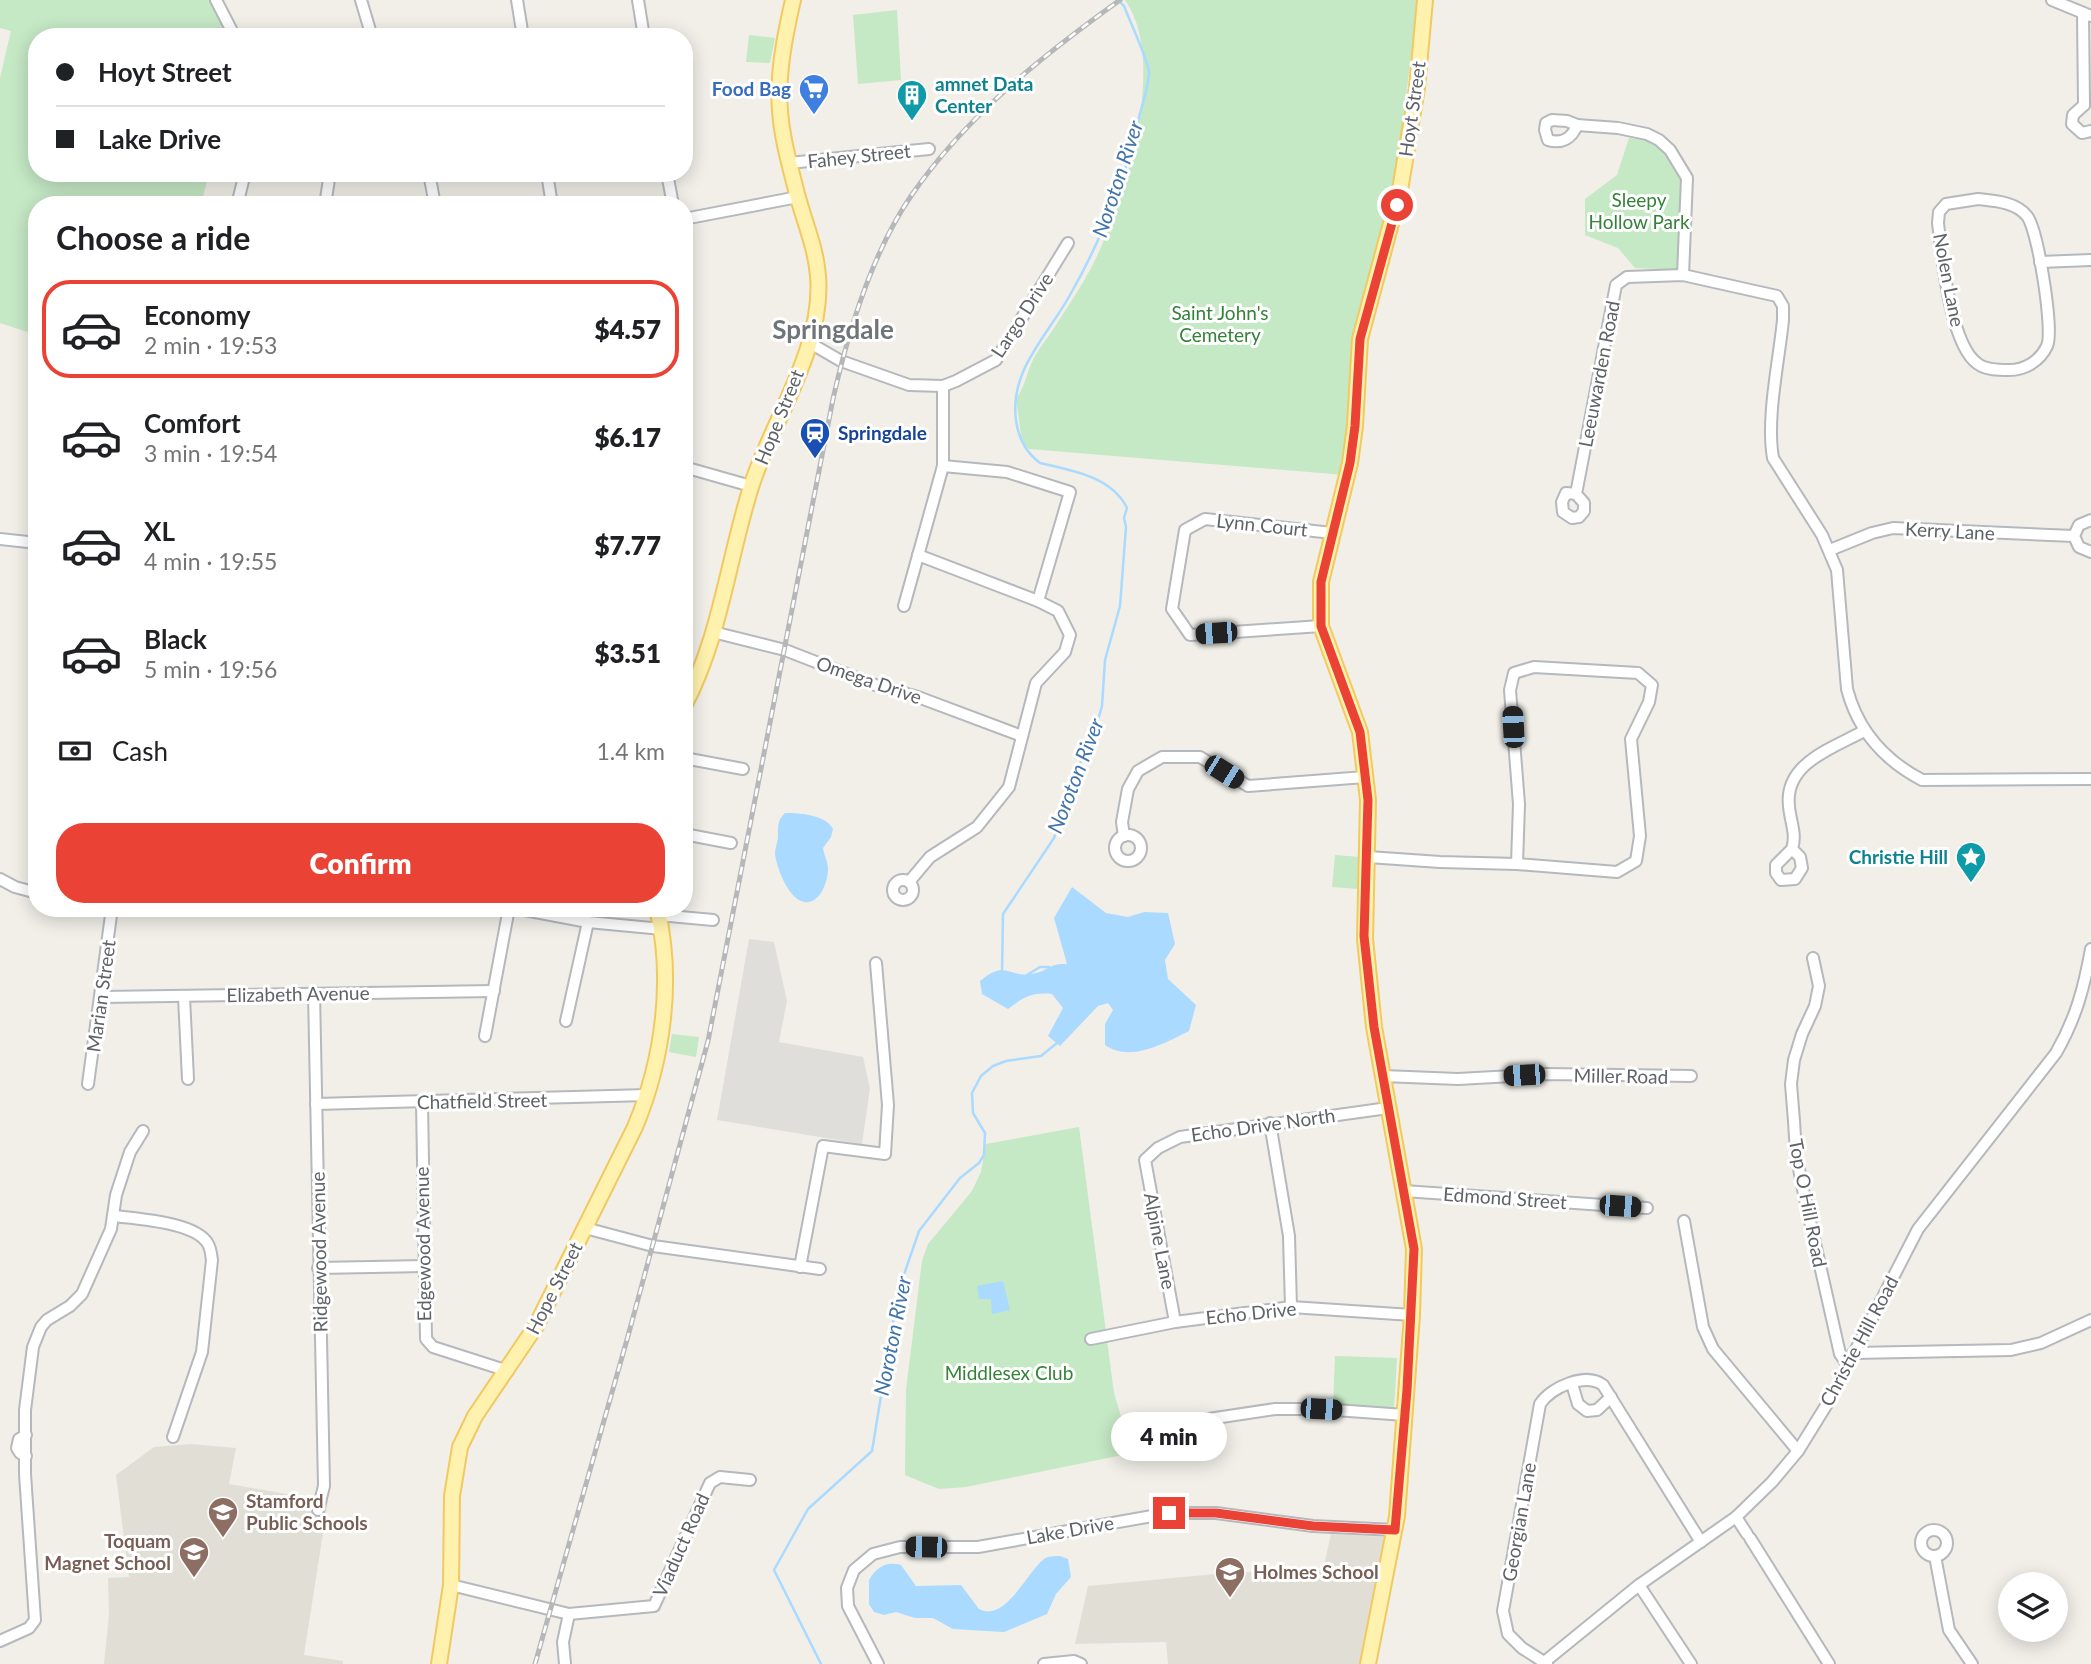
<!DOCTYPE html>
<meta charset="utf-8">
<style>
body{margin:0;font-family:Lato,sans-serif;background:#f2f2f2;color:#202124;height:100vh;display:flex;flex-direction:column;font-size:26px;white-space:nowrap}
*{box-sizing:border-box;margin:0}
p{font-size:23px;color:#757577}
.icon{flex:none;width:38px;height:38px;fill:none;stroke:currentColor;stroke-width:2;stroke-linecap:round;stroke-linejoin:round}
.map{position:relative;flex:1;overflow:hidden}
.details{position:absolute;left:28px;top:196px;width:665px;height:721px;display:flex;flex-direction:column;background:#fff;border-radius:28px;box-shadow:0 4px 18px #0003}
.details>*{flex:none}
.top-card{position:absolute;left:28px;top:28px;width:665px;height:154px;border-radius:28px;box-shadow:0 4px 18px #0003;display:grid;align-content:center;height:154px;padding:0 28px;background:#fff}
.tools{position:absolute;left:1998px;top:1572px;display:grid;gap:14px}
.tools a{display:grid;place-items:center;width:70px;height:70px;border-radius:50%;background:#fff;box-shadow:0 4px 18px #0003;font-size:35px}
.end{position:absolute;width:32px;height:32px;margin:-16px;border:9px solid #ea4335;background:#fff;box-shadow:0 0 0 4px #fff}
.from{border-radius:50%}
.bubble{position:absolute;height:49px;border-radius:24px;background:#fff;box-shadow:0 4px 18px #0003;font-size:23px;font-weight:800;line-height:49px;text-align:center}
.car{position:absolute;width:21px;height:42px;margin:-21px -10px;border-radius:9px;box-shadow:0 0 5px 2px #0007;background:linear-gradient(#222 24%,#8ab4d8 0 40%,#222 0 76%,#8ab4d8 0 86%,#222 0)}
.top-card b{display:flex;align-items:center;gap:24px;height:66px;font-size:26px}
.top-card b+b{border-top:2px solid #e0e0e0}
.top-card i{width:18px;height:18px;background:#202124}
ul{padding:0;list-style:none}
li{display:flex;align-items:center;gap:21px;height:98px;margin:0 14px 10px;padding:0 14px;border:4px solid transparent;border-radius:28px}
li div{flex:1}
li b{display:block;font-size:26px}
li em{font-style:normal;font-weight:800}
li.active{border-color:#ea4335}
li>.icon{width:63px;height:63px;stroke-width:1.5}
h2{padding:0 28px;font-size:32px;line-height:84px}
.pay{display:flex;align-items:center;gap:18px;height:77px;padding:0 28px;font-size:26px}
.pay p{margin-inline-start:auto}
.cta{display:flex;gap:14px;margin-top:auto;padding:14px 28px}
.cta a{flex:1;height:80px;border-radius:28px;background:#ea4335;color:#fff;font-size:28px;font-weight:800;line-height:80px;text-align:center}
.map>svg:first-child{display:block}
</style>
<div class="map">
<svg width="2091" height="1664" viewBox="0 0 2091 1664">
<rect width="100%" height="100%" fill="#f1efe8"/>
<polygon fill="#e0deda" points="749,939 774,942 787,1001 779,1042 863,1057 870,1088 862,1144 717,1120"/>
<g fill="#e1ded6">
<polygon points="191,1444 236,1448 229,1484 328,1501 304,1655 343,1661 343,1664 104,1664 109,1614 108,1578 129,1577 116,1475 154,1447"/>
<polygon points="1331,1534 1386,1537 1363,1664 1168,1664 1166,1642 1075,1644 1088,1586 1226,1573 1323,1570"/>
</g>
<g fill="#c5e8c5">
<polygon points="0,0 217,0 220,6 223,37 37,37 37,173 209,173 201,205 37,205 37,335 0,323 0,78 11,31 0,28"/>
<path d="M1125 0H1418L1391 217 1362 308 1345 475 1029 449 1022 442 1016 399C1026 385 1027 370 1035 356 1041 345 1050 335 1056 325 1070 303 1086 280 1097 256 1126 195 1168 61 1125 0Z"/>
<polygon points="897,10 901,80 858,84 853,15"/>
<polygon points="749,35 775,38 770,63 746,62"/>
<path d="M1629 138C1636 139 1646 139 1653 142 1668 148 1679 170 1683 185L1680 270 1635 268 1618 248 1585 235V199L1617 175Z"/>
<polygon points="1335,855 1360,857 1358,889 1332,887"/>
<polygon points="672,1034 699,1037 696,1057 669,1052"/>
<polygon points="1079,1127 1114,1393 1132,1453 966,1487 939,1489 905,1475 906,1390 922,1261 928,1244 972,1191 981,1172 986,1144"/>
<polygon points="1335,1356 1397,1358 1394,1409 1333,1407"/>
</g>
<g fill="#aadaff">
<path d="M785 813C800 813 826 815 833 829L831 837 823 848C824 855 828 862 828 869 828 882 819 908 801 901 787 895 777 868 775 854 775 849 777 843 778 838 778 828 777 820 785 813Z"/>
<path d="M1072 887 1106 913 1128 917 1144 912 1168 913 1175 944 1165 960 1168 979 1196 1005 1189 1031C1165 1043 1130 1063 1105 1045V1024L1113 1010 1108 1003 1098 1006 1060 1046 1048 1036 1063 1008 1052 994C1033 992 1023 997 1008 1009L982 994 980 981C1007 958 1009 980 1036 973 1050 969 1050 963 1067 964L1054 918Z"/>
<polygon points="1003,1281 1010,1310 992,1314 991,1299 979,1299 977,1286"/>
<path d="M1060 1556 1068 1559 1071 1577 1056 1594 1047 1614 1004 1632 953 1629 933 1618H915L896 1612 884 1615 874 1612 869 1604V1580C877 1567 886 1561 901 1565L916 1586 961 1585 979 1609C1005 1623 1027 1572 1044 1559 1048 1556 1055 1556 1060 1556Z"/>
</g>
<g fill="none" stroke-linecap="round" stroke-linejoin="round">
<g stroke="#aadaff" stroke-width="2.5">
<path d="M1002 973 1003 914 1054 838 1081 761 1093 738 1102 706 1105 660 1120 606 1126 527 1124 518 1127 508C1112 477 1072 470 1040 463 1012 442 1010 403 1023 372 1033 347 1057 319 1070 295 1102 239 1125 180 1139 117 1142 106 1150 81 1149 71 1145 53 1131 24 1124 6L1118 0"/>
<polyline points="1027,975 1040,967 1049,967"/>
<polyline points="821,1664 774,1570 808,1509 872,1451 898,1292 919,1231 960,1178 979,1163 984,1155 985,1133 973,1113 972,1093 981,1076 993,1066 1006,1061 1041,1056 1057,1043"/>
</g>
<g stroke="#b5b8bc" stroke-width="14">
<g id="minor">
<polyline points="216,0 235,37"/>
<polyline points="361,0 372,37"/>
<polyline points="517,0 523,37"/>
<polyline points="638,0 644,37"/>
<polyline points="2052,0 2091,16"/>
<polyline points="2083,13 2084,105"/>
<polyline points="2084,105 2073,115 2072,124 2082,133 2091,131"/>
<path d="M1552 120 1567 121 1577 125C1572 139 1561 144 1548 140L1545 130 1546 123Z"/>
<polyline points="1577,125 1618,128 1647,134 1659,140 1670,150 1687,178 1683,275"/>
<polyline points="789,163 929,149"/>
<polyline points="429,173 435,205"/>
<polyline points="547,173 552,205"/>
<polyline points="667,173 673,205"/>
<path d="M1978 199C1995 201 2016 202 2027 216 2038 230 2054 331 2047 346 2040 361 2025 370 2009 370 1999 370 1986 370 1978 364 1950 345 1942 256 1938 223L1939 212 1946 204Z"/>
<polyline points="237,205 245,173"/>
<polyline points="325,205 330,173"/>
<polyline points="684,219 798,197"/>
<polyline points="2040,262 2091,260"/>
<polyline points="810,343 841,361 909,385 943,386 956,381 996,360 1068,243"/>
<polyline points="943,466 1007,472 1070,492 1038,601"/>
<polyline points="684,467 751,486"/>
<path d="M1576 494 1566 493 1562 502 1563 512 1572 518 1579 517 1584 511V503L1576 494 1616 285 1627 277 1683 275 1777 296 1783 306V320C1779 361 1766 418 1773 458L1822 535 1837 570 1847 689C1858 731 1884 760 1922 780L2091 779"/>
<polyline points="2091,520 2079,525 2074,536 2079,547 2091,552"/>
<polyline points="0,539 37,543"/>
<polyline points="1830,550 1872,533 1893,528 2074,536"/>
<polyline points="904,606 943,466 943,386"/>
<polyline points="1321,626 1190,635 1172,609 1185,530 1205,519 1332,533"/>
<polyline points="713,632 785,650 875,685 918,697 1022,736"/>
<polygon points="1534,667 1638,673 1652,685 1649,702 1631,739 1640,836 1636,861 1617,872 1517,864 1519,804 1510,690 1514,673"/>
<polyline points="684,758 743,769"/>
<polyline points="684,834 731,843"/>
<circle cx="1128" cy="848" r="13"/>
<polyline points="1124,836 1122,822 1128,789 1138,771 1162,757 1200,757 1248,786 1365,777"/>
<path d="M1792 849 1776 865V873L1781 880 1795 879 1802 868 1800 857 1792 849C1797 834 1790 821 1789 806 1784 763 1833 748 1864 731"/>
<polyline points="1368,857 1440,862 1517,864"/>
<polyline points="0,879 15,887 37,893"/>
<circle cx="903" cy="890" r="10"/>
<polyline points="909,882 930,857 977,827 1009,787 1036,683 1065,652 1070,635 1058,611 1038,601 918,555"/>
<polyline points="514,908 588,922 662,929"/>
<polyline points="659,915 713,920"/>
<polyline points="1813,958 1819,986 1815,1006 1802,1034 1794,1060 1791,1084 1794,1121 1796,1154 1805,1199 1840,1354 1847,1364"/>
<polyline points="314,993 324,1486 318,1510"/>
<polyline points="102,997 494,991"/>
<polyline points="184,997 188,1079"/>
<polyline points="566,1021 588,922"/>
<polyline points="485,1036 509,908"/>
<polyline points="1383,1076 1458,1079 1546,1074 1691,1076"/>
<polyline points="88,1084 112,908"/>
<polyline points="422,1102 426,1339 433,1347 508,1371"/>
<polyline points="316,1104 648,1095"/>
<polyline points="1270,1123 1289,1236 1291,1307"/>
<polyline points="1404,1191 1647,1208"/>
<path d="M114 1216C137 1219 196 1222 208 1244 211 1249 211 1255 212 1260L202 1352 173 1437"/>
<polyline points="1684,1221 1703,1327 1713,1349 1798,1451"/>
<polyline points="585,1228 653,1246 820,1269"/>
<polyline points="800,1267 823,1146 885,1154 888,1105 876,963"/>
<polyline points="318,1268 425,1266"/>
<polyline points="1175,1322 1145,1160 1158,1148 1180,1137 1388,1108"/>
<polyline points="1091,1339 1175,1322 1291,1307 1412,1315"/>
<polyline points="1853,1353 2011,1350 2041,1343 2091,1320"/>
<polyline points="1572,1384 1578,1404 1587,1411 1597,1410 1611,1397"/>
<polyline points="1169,1425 1275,1409 1321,1409 1405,1415"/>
<polyline points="26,1435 19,1439 17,1448 20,1453 26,1456"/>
<polyline points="1736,1517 1747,1534"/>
<circle cx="1934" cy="1543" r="13"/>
<polyline points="1750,1538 1829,1664"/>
<polyline points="1935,1556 1949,1630 1972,1664"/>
<polyline points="451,1585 569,1614 563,1642 565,1664"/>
<polyline points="1639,1585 1691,1664"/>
<polyline points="569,1614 654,1606 710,1483 720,1477 750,1480"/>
<polyline points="0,1641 29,1628 35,1620 25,1474 25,1410 33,1347 41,1327 47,1320 70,1306 82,1294 111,1229 116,1195 130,1152 143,1131"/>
<polyline points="878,1664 848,1606 847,1588 854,1570 873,1554 900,1547 978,1547 1169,1513 1216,1513 1313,1526 1395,1530"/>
<polyline points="1044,1664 1074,1661 1081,1664"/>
<path d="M1542 1664 1639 1585 1736 1517 1772 1482 1798 1451 1832 1396 1918 1229 2056 1053C2076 1018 2084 988 2091 949"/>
<path d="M1547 1664 1522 1648 1508 1634 1503 1611 1540 1404C1551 1387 1586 1372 1603 1385L1701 1542"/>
</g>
</g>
<g stroke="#f2c960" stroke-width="18">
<g id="major">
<path d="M684 706C720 638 728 560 751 487 772 420 824 349 818 276 816 248 804 221 797 194 790 166 782 139 780 111 777 74 785 35 793 0"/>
<path d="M439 1664 451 1585 452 1496 460 1447 475 1416 536 1326 635 1127C663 1060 674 980 657 908"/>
<polyline points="1368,1664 1397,1516 1412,1315 1414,1249 1374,1027 1365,939 1368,800 1360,732 1321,626 1321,582 1350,463 1355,426 1360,339 1400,190 1417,88 1425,0"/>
</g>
</g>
<use href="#minor" stroke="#fff" stroke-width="10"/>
<use href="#major" stroke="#fff2af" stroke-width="14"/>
<g stroke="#b6b7b8" stroke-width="5">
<path id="rail" d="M535 1664 628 1336 708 1041 833 399C848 332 872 253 911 196 966 116 1042 56 1120 0"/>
</g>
<use href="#rail" stroke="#fff" stroke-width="2.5" stroke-dasharray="8" stroke-linecap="butt"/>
</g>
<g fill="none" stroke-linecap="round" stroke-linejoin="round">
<polyline stroke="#ea4335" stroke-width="9" points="1169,1513 1216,1513 1313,1526 1395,1530 1407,1390 1414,1249 1374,1027 1364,936 1368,800 1360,732 1321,626 1321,582 1350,463 1355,426 1360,339 1397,205"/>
</g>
<defs>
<g id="supermarket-pin" transform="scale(1.575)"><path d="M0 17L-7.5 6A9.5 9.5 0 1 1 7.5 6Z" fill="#3f7fe0" stroke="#fff"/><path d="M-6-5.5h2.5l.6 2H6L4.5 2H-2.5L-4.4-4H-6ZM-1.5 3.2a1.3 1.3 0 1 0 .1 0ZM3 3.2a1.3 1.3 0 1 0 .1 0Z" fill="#fff"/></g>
<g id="building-pin" transform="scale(1.575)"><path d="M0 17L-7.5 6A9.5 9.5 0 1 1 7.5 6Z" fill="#0f9aa8" stroke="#fff"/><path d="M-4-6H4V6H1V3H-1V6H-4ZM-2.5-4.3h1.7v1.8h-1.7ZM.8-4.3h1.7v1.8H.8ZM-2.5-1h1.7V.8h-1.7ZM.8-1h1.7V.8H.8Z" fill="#fff"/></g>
<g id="station-pin" transform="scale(1.575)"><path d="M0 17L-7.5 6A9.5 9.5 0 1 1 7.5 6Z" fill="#1a4fb4" stroke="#fff"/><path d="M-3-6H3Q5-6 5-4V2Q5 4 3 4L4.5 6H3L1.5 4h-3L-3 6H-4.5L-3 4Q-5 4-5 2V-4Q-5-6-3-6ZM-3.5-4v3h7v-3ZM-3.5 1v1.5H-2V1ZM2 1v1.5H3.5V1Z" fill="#fff"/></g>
<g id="sight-pin" transform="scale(1.575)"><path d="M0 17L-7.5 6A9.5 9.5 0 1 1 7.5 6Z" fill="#0f9aa8" stroke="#fff"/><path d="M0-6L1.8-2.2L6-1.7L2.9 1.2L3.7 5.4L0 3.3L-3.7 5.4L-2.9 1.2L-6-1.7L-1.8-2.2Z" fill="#fff"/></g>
<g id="school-pin" transform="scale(1.575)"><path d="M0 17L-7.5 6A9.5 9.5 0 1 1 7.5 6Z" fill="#8d6e63" stroke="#fff"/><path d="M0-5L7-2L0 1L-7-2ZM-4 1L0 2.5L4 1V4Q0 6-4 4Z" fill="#fff"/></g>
</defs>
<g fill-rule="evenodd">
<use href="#supermarket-pin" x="814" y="89"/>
<use href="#building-pin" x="912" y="95"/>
<use href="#station-pin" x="815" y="433"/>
<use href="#sight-pin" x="1971" y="857"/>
<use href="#school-pin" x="223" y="1512"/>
<use href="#school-pin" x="194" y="1552"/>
<use href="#school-pin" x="1230" y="1572"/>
</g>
<g text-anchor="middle" stroke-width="6" stroke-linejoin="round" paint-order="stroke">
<g font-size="19" font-weight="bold" fill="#0d838f" stroke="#fff" text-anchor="start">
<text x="935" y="91">amnet Data<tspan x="935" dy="22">Center</tspan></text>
<text x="1948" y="864" text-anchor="end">Christie Hill</text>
</g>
<g font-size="19" font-weight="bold" fill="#366cbe" stroke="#fff" text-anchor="end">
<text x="791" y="96">Food Bag</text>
</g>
<g font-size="19" fill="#5f6368" stroke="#fff">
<text transform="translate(1412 109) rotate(-82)" y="7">Hoyt Street</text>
<text transform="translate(859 156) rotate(-6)" y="7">Fahey Street</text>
<text transform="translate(1949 280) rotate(79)" y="7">Nolen Lane</text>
<text transform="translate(1022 315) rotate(-57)" y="7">Largo Drive</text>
<text transform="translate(1599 374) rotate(-79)" y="7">Leeuwarden Road</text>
<text transform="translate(779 417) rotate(-68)" y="7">Hope Street</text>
<text transform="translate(1262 525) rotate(6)" y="7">Lynn Court</text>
<text transform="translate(1950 531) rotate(3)" y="7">Kerry Lane</text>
<text transform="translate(869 680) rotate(19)" y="7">Omega Drive</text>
<text transform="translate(298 994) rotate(-1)" y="7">Elizabeth Avenue</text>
<text transform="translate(101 996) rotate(-82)" y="7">Marian Street</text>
<text transform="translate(1621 1076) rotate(1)" y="7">Miller Road</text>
<text transform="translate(482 1101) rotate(-1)" y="7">Chatfield Street</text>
<text transform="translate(1263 1125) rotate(-8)" y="7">Echo Drive North</text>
<text transform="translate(1505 1198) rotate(4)" y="7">Edmond Street</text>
<text transform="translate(1808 1203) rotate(79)" y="7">Top O Hill Road</text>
<text transform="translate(1160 1241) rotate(79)" y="7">Alpine Lane</text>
<text transform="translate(423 1244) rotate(-91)" y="7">Edgewood Avenue</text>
<text transform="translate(319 1252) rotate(-91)" y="7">Ridgewood Avenue</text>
<text transform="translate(554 1288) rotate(-63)" y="7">Hope Street</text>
<text transform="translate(1251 1313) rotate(-6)" y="7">Echo Drive</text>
<text transform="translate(1859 1341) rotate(-62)" y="7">Christie Hill Road</text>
<text transform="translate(1519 1522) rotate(-80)" y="7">Georgian Lane</text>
<text transform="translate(1070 1530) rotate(-10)" y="7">Lake Drive</text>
<text transform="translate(681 1545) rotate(-66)" y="7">Viaduct Road</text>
</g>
<g font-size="19" fill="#348238" stroke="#fff">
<text x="1639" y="207">Sleepy<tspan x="1639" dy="22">Hollow Park</tspan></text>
<text x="1220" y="320">Saint John's<tspan x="1220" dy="22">Cemetery</tspan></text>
<text x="1009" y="1380">Middlesex Club</text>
</g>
<g font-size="19" font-weight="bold" fill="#164399" stroke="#fff" text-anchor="start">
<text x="838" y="440">Springdale</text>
</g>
<g font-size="19" font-weight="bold" fill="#785e54" stroke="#fff" text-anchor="start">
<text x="246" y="1508">Stamford<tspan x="246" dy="22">Public Schools</tspan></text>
<text x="171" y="1548" text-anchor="end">Toquam<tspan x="171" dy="22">Magnet School</tspan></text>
<text x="1253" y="1579">Holmes School</text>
</g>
<g font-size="21" font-style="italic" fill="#4174aa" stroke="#fff">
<text transform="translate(1118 179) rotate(-72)" y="7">Noroton River</text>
<text transform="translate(1076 776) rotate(-69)" y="7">Noroton River</text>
<text transform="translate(893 1336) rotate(-79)" y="7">Noroton River</text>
</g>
<g font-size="26" font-weight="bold" fill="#70757a" stroke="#fff">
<text x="833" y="339">Springdale</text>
</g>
</g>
</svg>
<div class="tools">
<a><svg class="icon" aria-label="layers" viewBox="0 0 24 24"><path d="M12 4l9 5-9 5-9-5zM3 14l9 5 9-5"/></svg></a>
</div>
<i class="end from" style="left:1397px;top:205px"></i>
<i class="end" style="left:1169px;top:1513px"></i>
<div class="bubble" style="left:1111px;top:1412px;width:116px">4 min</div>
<i class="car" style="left:1216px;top:633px;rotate:266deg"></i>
<i class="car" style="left:1513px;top:727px;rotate:357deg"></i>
<i class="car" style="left:1224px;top:772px;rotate:122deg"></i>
<i class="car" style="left:1524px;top:1075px;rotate:267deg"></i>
<i class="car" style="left:1620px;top:1206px;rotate:94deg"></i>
<i class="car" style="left:1321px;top:1409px;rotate:93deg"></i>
<i class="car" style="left:926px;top:1547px;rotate:271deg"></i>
<div class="top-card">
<b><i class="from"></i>Hoyt Street</b>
<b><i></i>Lake Drive</b>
</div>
<section class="details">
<h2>Choose a ride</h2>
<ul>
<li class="active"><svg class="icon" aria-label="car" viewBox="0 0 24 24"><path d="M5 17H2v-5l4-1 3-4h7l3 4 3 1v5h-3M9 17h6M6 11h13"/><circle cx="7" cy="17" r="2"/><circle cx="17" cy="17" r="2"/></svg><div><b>Economy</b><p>2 min · 19:53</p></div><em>$4.57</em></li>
<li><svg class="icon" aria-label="car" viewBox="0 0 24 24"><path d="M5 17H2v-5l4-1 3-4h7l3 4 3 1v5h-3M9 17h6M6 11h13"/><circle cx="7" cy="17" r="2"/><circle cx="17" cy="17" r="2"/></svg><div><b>Comfort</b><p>3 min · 19:54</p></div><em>$6.17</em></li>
<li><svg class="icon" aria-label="car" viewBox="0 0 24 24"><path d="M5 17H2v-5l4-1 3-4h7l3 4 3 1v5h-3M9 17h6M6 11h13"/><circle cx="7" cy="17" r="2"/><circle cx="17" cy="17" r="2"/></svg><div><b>XL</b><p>4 min · 19:55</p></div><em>$7.77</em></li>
<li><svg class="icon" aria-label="car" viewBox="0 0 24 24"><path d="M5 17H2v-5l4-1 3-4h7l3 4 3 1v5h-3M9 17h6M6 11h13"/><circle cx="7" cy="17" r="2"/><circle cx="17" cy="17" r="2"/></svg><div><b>Black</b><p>5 min · 19:56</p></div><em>$3.51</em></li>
</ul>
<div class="pay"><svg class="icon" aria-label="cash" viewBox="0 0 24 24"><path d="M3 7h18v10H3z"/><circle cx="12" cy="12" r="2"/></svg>Cash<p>1.4 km</p></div>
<div class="cta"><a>Confirm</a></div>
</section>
</div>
